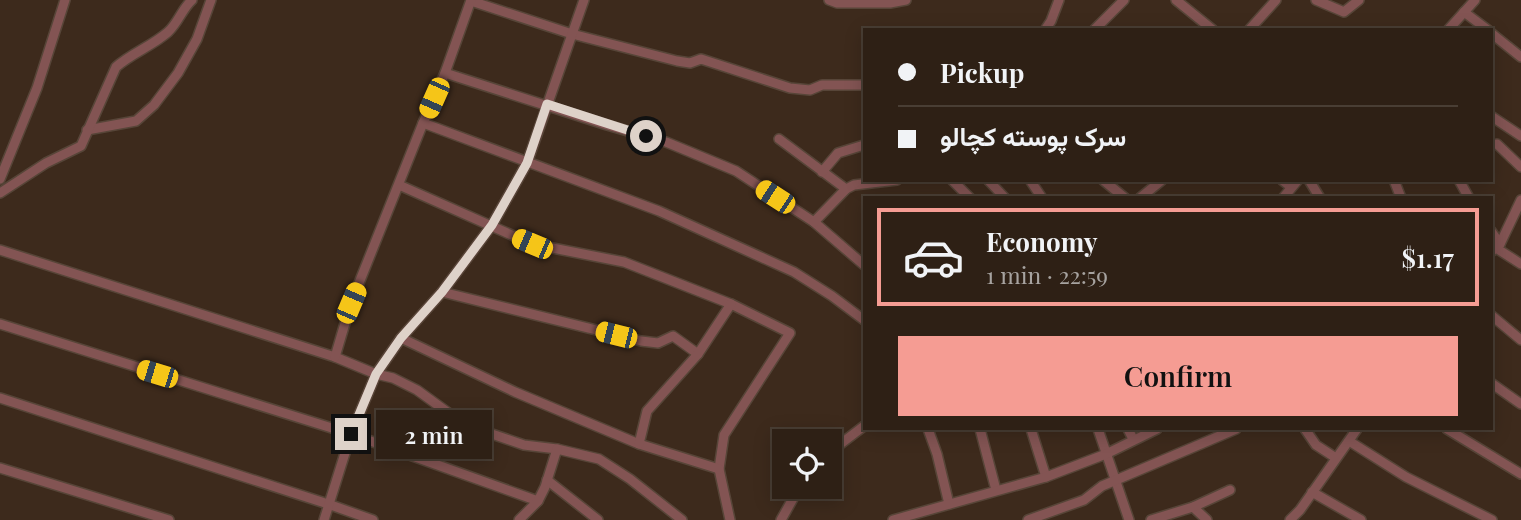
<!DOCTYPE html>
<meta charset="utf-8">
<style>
body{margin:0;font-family:"Playfair Display",Vazirmatn,serif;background:#36281e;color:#f1f3f6;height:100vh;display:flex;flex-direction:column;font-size:26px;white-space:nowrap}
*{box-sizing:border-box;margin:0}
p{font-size:23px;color:#a7a3a0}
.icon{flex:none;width:38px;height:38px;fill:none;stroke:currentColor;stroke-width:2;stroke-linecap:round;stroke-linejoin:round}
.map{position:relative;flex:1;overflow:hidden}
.sheet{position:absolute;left:863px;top:196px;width:630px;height:234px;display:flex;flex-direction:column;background:#2e2015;border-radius:0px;box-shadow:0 4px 18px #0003,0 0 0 2px #493e34}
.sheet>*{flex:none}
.guide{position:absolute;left:863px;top:28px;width:630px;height:154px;border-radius:0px;box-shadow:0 4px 18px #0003,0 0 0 2px #493e34;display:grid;align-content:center;height:154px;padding:0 35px;background:#2e2015}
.buttons{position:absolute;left:772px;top:429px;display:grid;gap:14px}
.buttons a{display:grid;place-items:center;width:70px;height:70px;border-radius:0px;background:#2e2015;box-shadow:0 4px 18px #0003,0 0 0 2px #493e34;font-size:35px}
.end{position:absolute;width:32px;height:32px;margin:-16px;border:9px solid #ded2c9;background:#111;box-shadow:0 0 0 4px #111}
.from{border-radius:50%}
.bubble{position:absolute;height:49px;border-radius:0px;background:#2e2015;box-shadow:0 4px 18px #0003,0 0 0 2px #493e34;font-size:23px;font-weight:600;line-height:49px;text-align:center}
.car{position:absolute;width:21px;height:42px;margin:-21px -10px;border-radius:9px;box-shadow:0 0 5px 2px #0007;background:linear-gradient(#f5c518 24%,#345 0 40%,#f5c518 0 76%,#345 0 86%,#f5c518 0)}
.guide b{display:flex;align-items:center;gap:24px;height:66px;font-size:26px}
.guide b+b{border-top:2px solid #493e34}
.guide i{width:18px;height:18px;background:#f1f3f6}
ul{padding:12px 0 0;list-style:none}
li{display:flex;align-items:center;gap:21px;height:98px;margin:0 14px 10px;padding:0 21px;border:4px solid transparent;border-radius:0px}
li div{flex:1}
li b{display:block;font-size:26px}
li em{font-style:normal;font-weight:600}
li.active{border-color:#f59c93}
li>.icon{width:63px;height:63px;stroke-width:1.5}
.primary-button{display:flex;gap:14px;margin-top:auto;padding:14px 35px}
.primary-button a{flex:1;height:80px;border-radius:0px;background:#f59c93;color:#111;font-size:28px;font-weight:600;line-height:80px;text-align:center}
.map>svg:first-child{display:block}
</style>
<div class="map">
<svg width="1521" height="520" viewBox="0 0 1521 520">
<rect width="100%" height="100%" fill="#3d2a1c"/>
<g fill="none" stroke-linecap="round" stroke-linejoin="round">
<g stroke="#574538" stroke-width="12">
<g id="street">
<polyline points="829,0 837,3 890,3 906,0"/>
<polyline points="1176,0 1213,30"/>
<polyline points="1316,0 1344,12 1359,0"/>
<polyline points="471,1 572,34 677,61 690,63 701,59 790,88 810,90 822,85 864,85"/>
<polyline points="1464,12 1488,30"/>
<polyline points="1045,30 1051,21 1059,0"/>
<polyline points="1094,30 1124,0"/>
<polyline points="1249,30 1276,0"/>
<polyline points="1448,30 1475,0"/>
<polyline points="1491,33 1521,57"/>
<polyline points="445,73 607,125 666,142 736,171 814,222 864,265"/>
<polyline points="1491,116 1521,136"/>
<polyline points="423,123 659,211 794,272 832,296 864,320"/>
<polyline points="87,130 136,121 154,105 178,73 197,39 211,0"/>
<polyline points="779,139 846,189"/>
<polyline points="1497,144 1521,167"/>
<polyline points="822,172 838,153 864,145"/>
<polyline points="0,179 37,88 65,0"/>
<polyline points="952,180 970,198"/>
<polyline points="988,180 1005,198"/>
<polyline points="1030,180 1042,198"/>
<polyline points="1103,180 1125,198"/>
<polyline points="1282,180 1291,187"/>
<polyline points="1309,180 1320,198"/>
<polyline points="1394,180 1401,198"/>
<polyline points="1459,180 1469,198"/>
<polyline points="399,185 532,244 624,262 731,304 790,333 724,435 719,469 730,520"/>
<path d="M0 193 46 163 81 146 116 67C132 53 152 46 168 32 178 23 182 9 192 0"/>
<polyline points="1140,198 1162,180"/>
<polyline points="1283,198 1298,180"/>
<polyline points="814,222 846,189 854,185 897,180"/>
<polyline points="1491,231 1500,244"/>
<polyline points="1496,248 1521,264"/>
<polyline points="0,250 335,357 376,374 393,378 417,390 450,414 486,432 524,445 557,449 599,459 630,479 682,520"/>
<polyline points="1491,252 1500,244 1521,200"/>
<polyline points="442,292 641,341 658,343 673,336 698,354"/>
<polyline points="1491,315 1521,340"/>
<polyline points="0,324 351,434 538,501"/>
<polyline points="401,338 515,392 639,444 719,469"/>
<polyline points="335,357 351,303 423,123 445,73 471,0"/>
<polyline points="1491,383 1521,404"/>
<polyline points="0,398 328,504 373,520"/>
<polyline points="928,429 937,454 949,504"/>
<polyline points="980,429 996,490"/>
<polyline points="1031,429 1046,477"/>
<polyline points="1098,429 1129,520"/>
<polyline points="1128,429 1133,439"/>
<polyline points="1305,429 1316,445 1336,458"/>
<polyline points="1447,429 1521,474"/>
<polyline points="1349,441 1406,477 1492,520"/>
<polyline points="639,444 647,411 698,354 731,304"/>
<polyline points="830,452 864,426"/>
<polyline points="0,468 169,520"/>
<polyline points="547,480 598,520"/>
<polyline points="1312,492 1361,520"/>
<polyline points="1193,507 1207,520"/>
<polyline points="324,520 351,434 376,374 401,338 442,292 492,225 527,163 584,0"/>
<polyline points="519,520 538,501 545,487 557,449"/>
<polyline points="781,520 800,486"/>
<polyline points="893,520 1046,477 1106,454 1157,429"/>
<polyline points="1028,520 1084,500 1102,486 1236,429"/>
<polyline points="1151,520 1193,507 1230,490"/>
<polyline points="1290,520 1300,510 1357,429"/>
</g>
</g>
<use href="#street" stroke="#835453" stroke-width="9"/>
</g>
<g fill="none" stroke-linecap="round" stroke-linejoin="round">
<polyline stroke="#ded2c9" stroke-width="9" points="351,434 376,374 401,338 442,292 492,225 527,163 547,104 646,136"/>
</g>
</svg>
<div class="buttons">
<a><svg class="icon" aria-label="locate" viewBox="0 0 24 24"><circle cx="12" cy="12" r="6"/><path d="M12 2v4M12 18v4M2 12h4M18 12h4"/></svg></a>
</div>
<i class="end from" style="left:646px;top:136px"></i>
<i class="end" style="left:351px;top:434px"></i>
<div class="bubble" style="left:376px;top:410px;width:116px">2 min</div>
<i class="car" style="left:434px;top:98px;rotate:204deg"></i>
<i class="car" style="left:775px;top:197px;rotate:303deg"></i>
<i class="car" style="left:532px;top:244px;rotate:293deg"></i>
<i class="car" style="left:351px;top:303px;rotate:23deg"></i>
<i class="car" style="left:616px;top:335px;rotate:284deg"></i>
<i class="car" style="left:157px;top:374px;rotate:287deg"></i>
<div class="guide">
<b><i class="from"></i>Pickup</b>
<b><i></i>سرک پوسته کچالو</b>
</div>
<section class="sheet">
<ul>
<li class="active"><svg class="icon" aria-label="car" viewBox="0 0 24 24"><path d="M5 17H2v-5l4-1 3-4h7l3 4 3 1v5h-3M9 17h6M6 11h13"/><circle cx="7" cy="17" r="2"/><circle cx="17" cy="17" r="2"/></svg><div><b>Economy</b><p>1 min · 22:59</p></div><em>$1.17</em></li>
</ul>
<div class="primary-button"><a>Confirm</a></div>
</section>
</div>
